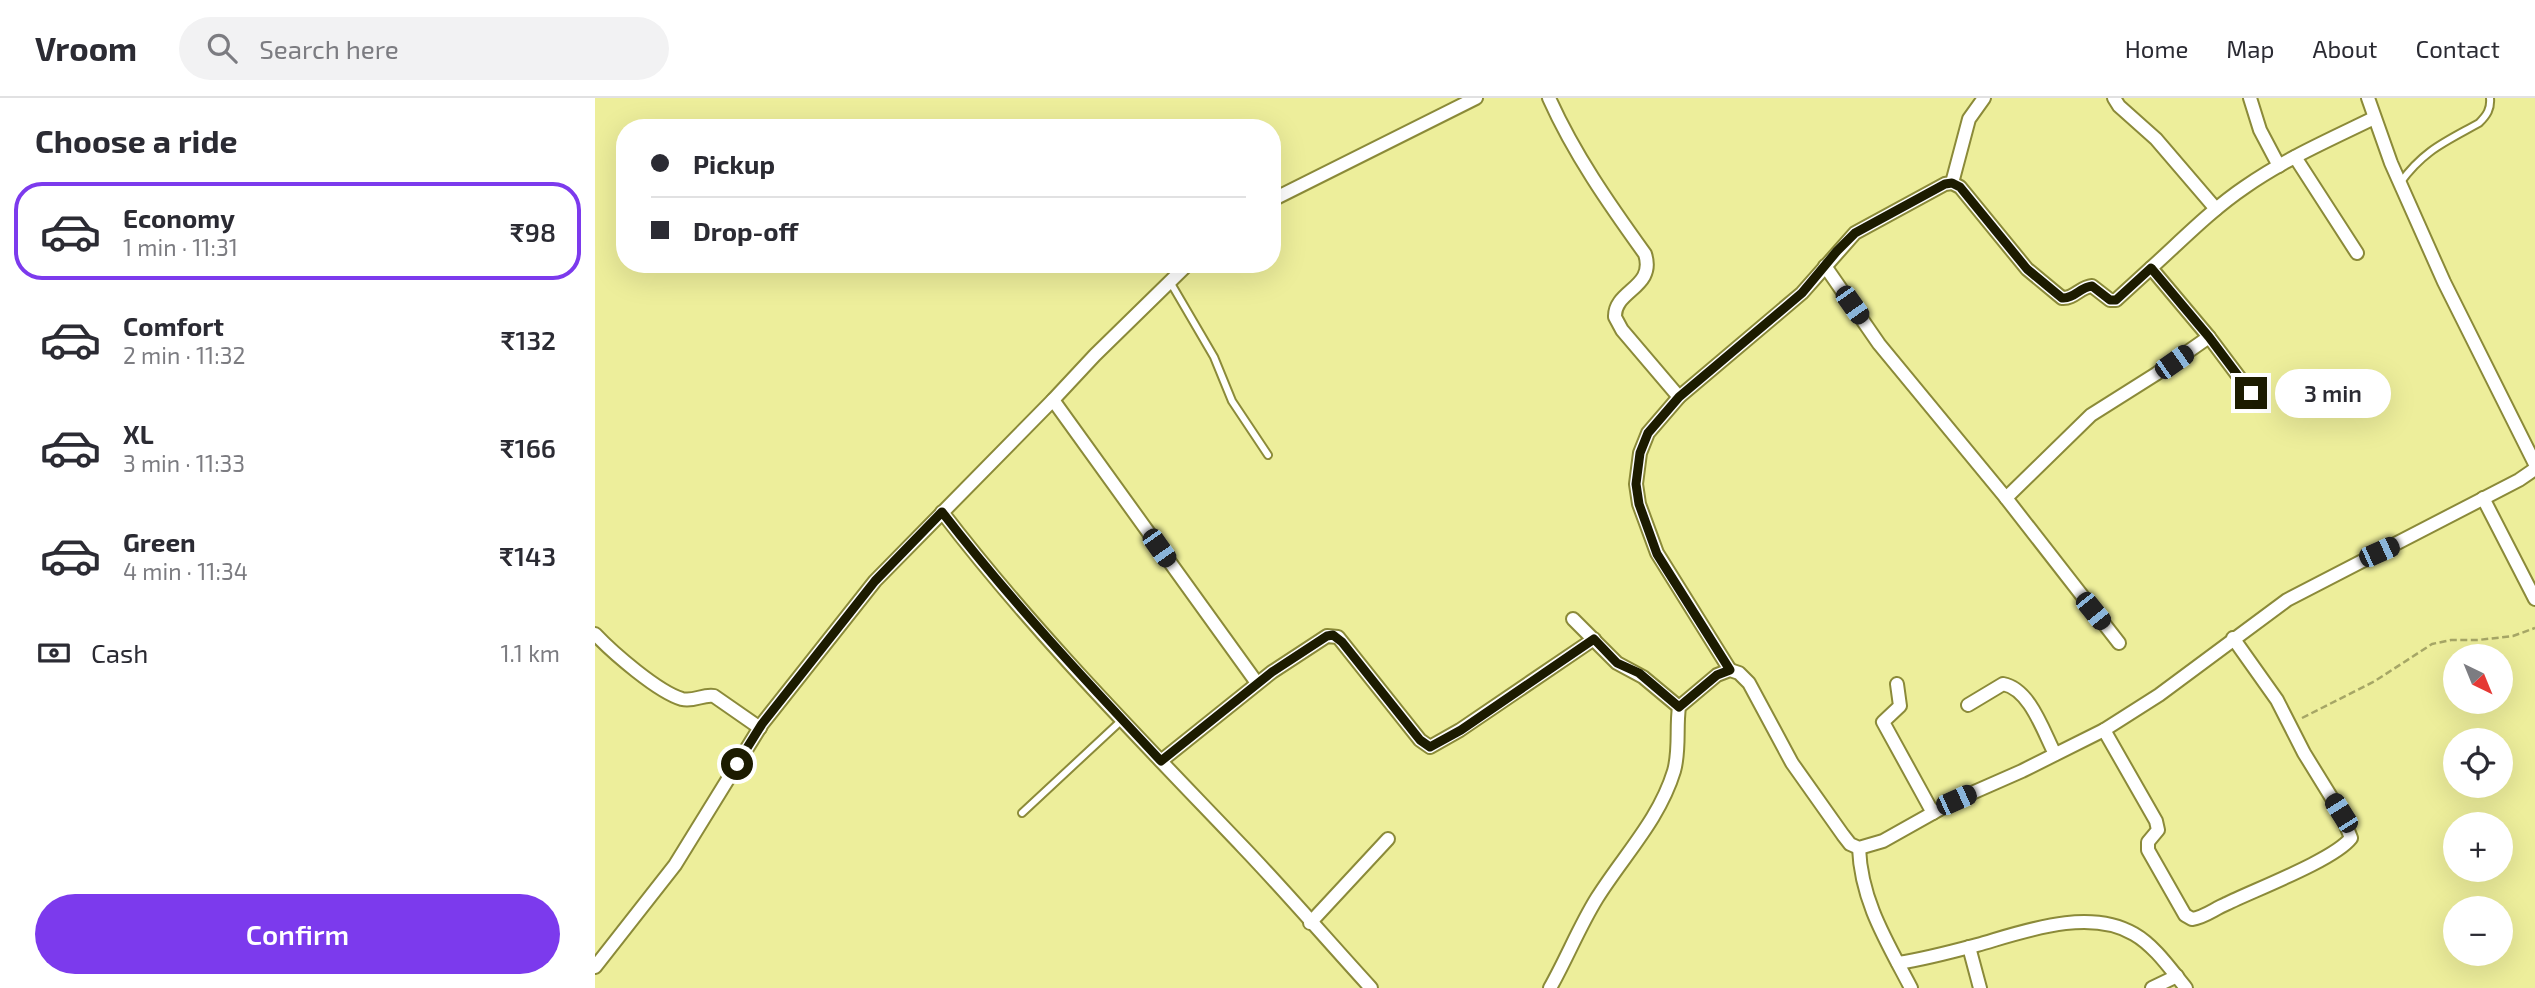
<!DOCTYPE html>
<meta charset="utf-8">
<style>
body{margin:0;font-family:"Exo 2",sans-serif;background:#f2f2f3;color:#2b2b33;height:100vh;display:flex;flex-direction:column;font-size:26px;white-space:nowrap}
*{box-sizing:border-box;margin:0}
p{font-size:23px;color:#7c7c81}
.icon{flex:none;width:38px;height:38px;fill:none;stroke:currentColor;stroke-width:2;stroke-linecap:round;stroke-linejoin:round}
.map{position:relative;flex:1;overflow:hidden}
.panel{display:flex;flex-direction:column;background:#fff;width:595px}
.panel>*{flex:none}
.hud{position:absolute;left:21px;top:21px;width:665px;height:154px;border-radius:28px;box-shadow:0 7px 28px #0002;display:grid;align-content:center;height:154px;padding:0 35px;background:#fff}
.needle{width:46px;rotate:137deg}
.tools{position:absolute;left:1848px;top:546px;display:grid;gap:14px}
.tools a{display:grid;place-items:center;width:70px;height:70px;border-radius:50%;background:#fff;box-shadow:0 7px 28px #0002;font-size:35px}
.end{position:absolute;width:32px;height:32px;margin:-16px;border:9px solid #1c1b00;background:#fff;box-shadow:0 0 0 4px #fff}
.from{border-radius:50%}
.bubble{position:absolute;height:49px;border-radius:24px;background:#fff;box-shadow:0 7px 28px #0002;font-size:23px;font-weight:600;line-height:49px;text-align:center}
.car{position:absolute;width:21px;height:42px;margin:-21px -10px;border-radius:9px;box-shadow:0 0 5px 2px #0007;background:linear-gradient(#222 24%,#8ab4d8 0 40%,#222 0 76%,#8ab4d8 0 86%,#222 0)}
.hud b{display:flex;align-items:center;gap:24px;height:66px;font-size:26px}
.hud b+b{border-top:2px solid #e1e1e2}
.hud i{width:18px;height:18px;background:#2b2b33}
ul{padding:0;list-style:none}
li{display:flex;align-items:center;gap:21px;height:98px;margin:0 14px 10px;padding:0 21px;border:4px solid transparent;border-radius:28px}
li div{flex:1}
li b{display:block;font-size:26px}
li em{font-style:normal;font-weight:600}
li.selected{border-color:#7c3aed}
li>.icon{width:63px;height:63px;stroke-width:1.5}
h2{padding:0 35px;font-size:32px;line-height:84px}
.pay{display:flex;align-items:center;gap:18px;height:77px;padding:0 35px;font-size:26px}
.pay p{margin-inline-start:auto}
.action{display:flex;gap:14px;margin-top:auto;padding:14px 35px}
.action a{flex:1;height:80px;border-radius:42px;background:#7c3aed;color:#fff;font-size:28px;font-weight:600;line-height:80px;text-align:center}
header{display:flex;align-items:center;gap:42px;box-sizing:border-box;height:98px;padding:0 35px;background:#fff;border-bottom:2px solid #e1e1e2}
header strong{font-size:33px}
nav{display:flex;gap:38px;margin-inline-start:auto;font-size:24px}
.search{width:490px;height:63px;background:#f2f2f3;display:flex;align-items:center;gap:18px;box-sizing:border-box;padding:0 24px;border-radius:38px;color:#7c7c81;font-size:26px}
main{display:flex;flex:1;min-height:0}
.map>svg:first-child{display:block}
</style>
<header>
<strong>Vroom</strong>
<div class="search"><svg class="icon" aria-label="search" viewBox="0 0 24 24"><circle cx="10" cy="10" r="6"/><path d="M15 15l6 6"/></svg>Search here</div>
<nav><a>Home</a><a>Map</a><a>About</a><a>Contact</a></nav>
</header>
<main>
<section class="panel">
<h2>Choose a ride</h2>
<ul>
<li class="selected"><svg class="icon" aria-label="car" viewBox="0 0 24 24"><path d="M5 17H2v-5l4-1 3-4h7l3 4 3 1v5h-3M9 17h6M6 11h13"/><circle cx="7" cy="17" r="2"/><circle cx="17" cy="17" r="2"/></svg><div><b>Economy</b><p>1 min · 11:31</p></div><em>₹98</em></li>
<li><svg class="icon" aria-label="car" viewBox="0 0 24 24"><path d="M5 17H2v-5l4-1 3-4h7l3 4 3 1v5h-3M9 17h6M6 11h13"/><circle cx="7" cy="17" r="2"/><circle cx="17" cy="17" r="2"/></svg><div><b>Comfort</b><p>2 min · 11:32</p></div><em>₹132</em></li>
<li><svg class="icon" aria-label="car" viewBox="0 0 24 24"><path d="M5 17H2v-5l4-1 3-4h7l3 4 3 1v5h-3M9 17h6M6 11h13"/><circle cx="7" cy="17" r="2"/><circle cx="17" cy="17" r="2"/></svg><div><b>XL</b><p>3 min · 11:33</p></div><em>₹166</em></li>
<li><svg class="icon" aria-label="car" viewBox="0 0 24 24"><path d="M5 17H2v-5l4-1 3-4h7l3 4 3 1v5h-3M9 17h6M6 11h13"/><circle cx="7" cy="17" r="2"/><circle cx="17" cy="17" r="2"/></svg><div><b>Green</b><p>4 min · 11:34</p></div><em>₹143</em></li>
</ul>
<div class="pay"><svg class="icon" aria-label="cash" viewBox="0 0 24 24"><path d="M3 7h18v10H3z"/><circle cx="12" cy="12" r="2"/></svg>Cash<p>1.1 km</p></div>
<div class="action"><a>Confirm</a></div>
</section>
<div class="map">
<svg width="1940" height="890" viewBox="0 0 1940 890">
<rect width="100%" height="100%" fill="#edee9b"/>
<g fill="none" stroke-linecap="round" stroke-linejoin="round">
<g stroke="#8b8a39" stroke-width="10">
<g id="lane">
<path d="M1805 85C1829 52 1850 44 1884 25 1892 17 1896 11 1895 0"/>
<polyline points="574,182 619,259 637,303 673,357"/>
<polyline points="427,715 527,622"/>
</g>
</g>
<g stroke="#8b8a39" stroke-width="16">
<g id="street">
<path d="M954 0C979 56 1014 106 1050 156 1061 190 1019 192 1020 219L1027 232 1084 299"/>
<polyline points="1519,0 1524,8 1561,41 1621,111"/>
<polyline points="1655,0 1665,32 1684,68"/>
<polyline points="1773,0 1796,65 1849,184 1940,366"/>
<polyline points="1700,59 1762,155"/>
<polyline points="1357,85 1374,21 1389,0"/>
<polyline points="677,102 881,0"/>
<polyline points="1230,168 1284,246 1411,400 1524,545"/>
<path d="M1656 295 1614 239 1556 170C1587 142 1616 112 1650 89 1690 61 1736 41 1779 20"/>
<polyline points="458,302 662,585"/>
<polyline points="1411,400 1496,317 1561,276 1614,239"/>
<polyline points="1888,400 1940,501"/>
<path d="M347 414C438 533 544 640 648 749 692 795 733 843 776 890"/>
<polyline points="978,521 1022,565 1048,579 1084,609"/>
<path d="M0 536C18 555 63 594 87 601 99 604 108 596 119 598L165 630"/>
<path d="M1135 572 1062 455 1044 406 1041 386 1045 355 1053 335 1084 299 1207 195 1260 135 1350 86 1357 85 1365 89 1432 171 1467 200C1479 201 1485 189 1497 188L1515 202H1521L1556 170"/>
<polyline points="1302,586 1305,608 1288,624 1338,715"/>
<path d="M1373 607 1408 586C1435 591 1448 633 1460 656"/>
<path d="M1509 632 1561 723 1563 732 1553 744V752L1590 817 1597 821C1610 819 1619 811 1631 806 1659 792 1739 762 1756 740L1746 715 1709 655 1682 602 1638 540"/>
<polyline points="566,663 677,574 732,538 743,539 825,642 835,649 865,632 999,541"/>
<path d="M1264 750C1266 803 1292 844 1316 890"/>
<polyline points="715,825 793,741"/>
<polyline points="1374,849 1385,890"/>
<path d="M1303 865C1330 861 1356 854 1382 847 1428 834 1493 809 1539 836 1560 848 1576 872 1591 890"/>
<polyline points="0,869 80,767 167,626 280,483 458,302 500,257 593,166"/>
<path d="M955 890C972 860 984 829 1002 800 1029 757 1064 722 1079 673 1085 652 1081 630 1084 609L1122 577 1135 572 1144 575 1154 585 1197 665 1248 737 1255 746 1264 750 1288 743 1361 702 1427 673 1509 632 1564 597 1692 502 1924 382 1940 371"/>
<polyline points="1557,890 1582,878"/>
</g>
</g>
<polyline stroke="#a6a666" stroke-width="2.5" stroke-dasharray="7 3.5" stroke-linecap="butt" points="1707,620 1780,583 1837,546 1856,542 1883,542 1918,538 1940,530"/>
<use href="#lane" stroke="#fff" stroke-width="6"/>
<use href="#street" stroke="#fff" stroke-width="12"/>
</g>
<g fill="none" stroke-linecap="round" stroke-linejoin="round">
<path stroke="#1c1b00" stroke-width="9" d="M142 666 167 626 280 483 347 414C415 502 490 582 566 663L677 574 732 538 738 537 747 544 825 642 835 649 866 632 999 541 1022 565 1044 575 1084 609 1122 577 1135 572 1062 456 1044 406 1041 386 1045 355 1053 335 1084 299 1207 195 1242 153 1260 135 1350 86 1357 85 1365 89 1432 171 1467 200C1479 201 1485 189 1497 188L1515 202H1521L1556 170 1614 239 1656 295"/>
</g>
</svg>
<div class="tools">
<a><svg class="needle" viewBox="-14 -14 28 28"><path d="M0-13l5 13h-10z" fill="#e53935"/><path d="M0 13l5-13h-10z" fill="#7c7c81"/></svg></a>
<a><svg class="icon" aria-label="locate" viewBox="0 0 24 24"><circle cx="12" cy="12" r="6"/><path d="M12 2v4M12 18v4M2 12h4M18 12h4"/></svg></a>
<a>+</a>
<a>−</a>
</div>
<i class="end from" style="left:142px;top:666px"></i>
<i class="end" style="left:1656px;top:295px"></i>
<div class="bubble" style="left:1680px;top:271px;width:116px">3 min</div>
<i class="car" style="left:1257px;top:207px;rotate:145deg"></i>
<i class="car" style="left:1579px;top:264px;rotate:55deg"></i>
<i class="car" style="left:564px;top:450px;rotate:145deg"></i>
<i class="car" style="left:1784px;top:454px;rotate:66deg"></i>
<i class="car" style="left:1498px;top:513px;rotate:141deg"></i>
<i class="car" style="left:1361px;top:702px;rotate:66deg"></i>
<i class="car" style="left:1746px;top:715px;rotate:328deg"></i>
<div class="hud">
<b><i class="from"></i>Pickup</b>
<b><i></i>Drop-off</b>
</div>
</div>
</main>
